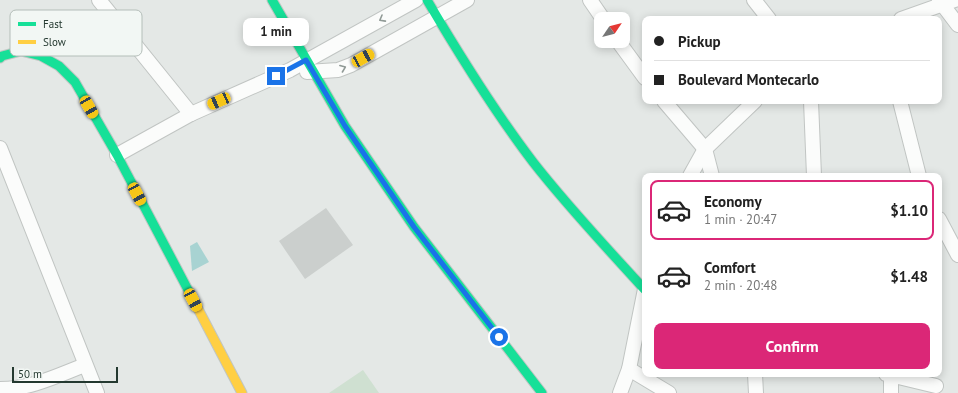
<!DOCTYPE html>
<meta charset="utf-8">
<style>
body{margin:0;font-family:"PT Sans",sans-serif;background:#f6f6f6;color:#222;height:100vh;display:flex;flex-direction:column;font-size:15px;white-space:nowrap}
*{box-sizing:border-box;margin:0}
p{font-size:13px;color:#767676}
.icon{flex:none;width:22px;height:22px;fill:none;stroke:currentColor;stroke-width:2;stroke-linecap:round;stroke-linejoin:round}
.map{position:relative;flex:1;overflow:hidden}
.sheet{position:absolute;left:642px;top:173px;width:300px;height:204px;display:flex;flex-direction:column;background:#fff;border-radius:8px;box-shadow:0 2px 10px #0003}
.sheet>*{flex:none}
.guide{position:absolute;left:642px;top:16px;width:300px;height:88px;border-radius:8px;box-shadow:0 2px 10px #0003;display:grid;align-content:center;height:88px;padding:0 12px;background:#fff}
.needle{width:26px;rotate:55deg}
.controls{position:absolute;left:594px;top:12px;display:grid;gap:8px}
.controls a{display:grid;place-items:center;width:36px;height:36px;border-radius:8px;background:#fff;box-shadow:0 2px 10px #0003;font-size:20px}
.scale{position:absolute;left:12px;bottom:10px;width:106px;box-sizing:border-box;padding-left:4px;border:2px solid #243930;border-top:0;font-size:11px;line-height:14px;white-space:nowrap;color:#243930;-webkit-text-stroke:3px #f2f7f4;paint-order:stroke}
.end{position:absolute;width:18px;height:18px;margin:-9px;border:5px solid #1a73e8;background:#fff;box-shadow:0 0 0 2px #fff}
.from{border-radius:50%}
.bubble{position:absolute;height:28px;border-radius:8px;background:#fff;box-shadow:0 2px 10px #0003;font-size:13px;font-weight:700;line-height:28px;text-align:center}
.car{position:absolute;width:12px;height:24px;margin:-12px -6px;border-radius:5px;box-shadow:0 0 3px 1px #0007;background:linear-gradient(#f5c518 24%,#345 0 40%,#f5c518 0 76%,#345 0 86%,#f5c518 0)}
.guide b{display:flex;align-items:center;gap:14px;height:38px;font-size:15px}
.guide b+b{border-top:1px solid #e0e0e0}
.guide i{width:10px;height:10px;background:#222}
ul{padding:7px 0 0;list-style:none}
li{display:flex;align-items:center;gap:12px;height:60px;margin:0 8px 6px;padding:0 4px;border:2px solid transparent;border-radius:8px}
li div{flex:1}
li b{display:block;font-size:15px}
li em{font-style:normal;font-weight:700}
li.current{border-color:#db2777}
li>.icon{width:36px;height:36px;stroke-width:1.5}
.action{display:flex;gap:8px;margin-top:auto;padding:8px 12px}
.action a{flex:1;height:46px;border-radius:8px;background:#db2777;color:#fff;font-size:16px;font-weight:700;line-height:46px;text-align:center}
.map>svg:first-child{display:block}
</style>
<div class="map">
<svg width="958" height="393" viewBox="0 0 958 393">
<rect width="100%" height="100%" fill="#e4e8e6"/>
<polygon fill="#cfe0d1" points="363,370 379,393 329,393"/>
<polygon fill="#a8d3d2" points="197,242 209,262 192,271 190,246"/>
<polygon fill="#cbcfcd" points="326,208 353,245 305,279 279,241"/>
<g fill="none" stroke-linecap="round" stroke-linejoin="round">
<g stroke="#c1c5c3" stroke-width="16">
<g id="street">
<polyline points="99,0 191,114"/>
<polyline points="590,0 603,19"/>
<polyline points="754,0 769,19"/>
<polyline points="939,0 958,25"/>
<polyline points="901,19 955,0"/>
<polyline points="618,41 645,78"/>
<polyline points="307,72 338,70 351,65 467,0"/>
<polyline points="664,101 705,149 712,176"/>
<polyline points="811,101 814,176"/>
<polyline points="900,101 919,176"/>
<polyline points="0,148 97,393"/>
<polyline points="117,155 191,114 290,70 416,0"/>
<polyline points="690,176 705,149 755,101"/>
<polyline points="939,219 958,255"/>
<polyline points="629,369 669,393"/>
<polyline points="755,374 756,393"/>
<polyline points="886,374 936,386"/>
<path d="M0 389C31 389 56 376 85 365"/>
<polyline points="620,393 629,369 645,289"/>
<polyline points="891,393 891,376"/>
</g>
</g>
<g stroke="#c0c6c3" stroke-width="11">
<g id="fast">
<polyline points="272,0 345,126 414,227 542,393"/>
<path d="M427 0C460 56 494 111 533 162 568 207 607 248 645 290"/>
<polyline points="0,58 2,56 21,51 41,56 59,66 75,82 117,155 196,305"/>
</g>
</g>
<g stroke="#c0c6c3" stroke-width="11">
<polyline id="slow" points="196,305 242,393"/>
</g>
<use href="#street" stroke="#fbfcfb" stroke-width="14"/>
<use href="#fast" stroke="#16e098" stroke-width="9"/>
<use href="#slow" stroke="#ffcf43" stroke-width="9"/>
</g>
<defs><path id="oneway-chevron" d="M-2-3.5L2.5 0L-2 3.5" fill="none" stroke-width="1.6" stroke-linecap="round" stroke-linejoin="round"/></defs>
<g stroke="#909a96">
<use href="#oneway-chevron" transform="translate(382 19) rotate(151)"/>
<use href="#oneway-chevron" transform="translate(343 68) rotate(-21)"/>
</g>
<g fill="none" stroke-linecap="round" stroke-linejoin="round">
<polyline stroke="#1a73e8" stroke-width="5" points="276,76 306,60 345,126 414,227 499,337"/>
</g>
<rect x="10" y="10" width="132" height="46" rx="6" fill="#f2f7f4" stroke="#b4beb9" stroke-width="1"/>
<rect x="18" y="22" width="18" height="4" fill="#16e098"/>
<rect x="18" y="40" width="18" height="4" fill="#ffcf43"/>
<g font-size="11" fill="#243930">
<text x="43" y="28">Fast</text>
<text x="43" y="46">Slow</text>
</g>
</svg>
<div class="controls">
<a><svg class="needle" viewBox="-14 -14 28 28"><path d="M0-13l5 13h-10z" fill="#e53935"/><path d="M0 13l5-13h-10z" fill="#767676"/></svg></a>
</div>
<div class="scale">50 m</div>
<i class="end from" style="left:499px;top:337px"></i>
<i class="end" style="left:276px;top:76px"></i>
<div class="bubble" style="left:243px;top:18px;width:66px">1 min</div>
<i class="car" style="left:363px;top:58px;rotate:61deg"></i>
<i class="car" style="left:219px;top:101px;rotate:246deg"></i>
<i class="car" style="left:89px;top:107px;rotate:150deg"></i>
<i class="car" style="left:137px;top:194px;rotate:152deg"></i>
<i class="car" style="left:193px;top:300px;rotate:152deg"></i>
<div class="guide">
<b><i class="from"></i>Pickup</b>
<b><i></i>Boulevard Montecarlo</b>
</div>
<section class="sheet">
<ul>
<li class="current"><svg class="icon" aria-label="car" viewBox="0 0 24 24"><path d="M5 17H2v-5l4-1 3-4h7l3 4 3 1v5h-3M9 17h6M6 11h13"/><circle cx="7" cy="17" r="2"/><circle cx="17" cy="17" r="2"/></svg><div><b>Economy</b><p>1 min · 20:47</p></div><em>$1.10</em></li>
<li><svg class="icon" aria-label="car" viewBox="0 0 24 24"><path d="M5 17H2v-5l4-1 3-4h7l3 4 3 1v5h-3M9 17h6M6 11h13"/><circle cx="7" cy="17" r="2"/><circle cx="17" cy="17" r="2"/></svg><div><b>Comfort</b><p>2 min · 20:48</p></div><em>$1.48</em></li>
</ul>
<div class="action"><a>Confirm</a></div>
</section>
</div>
